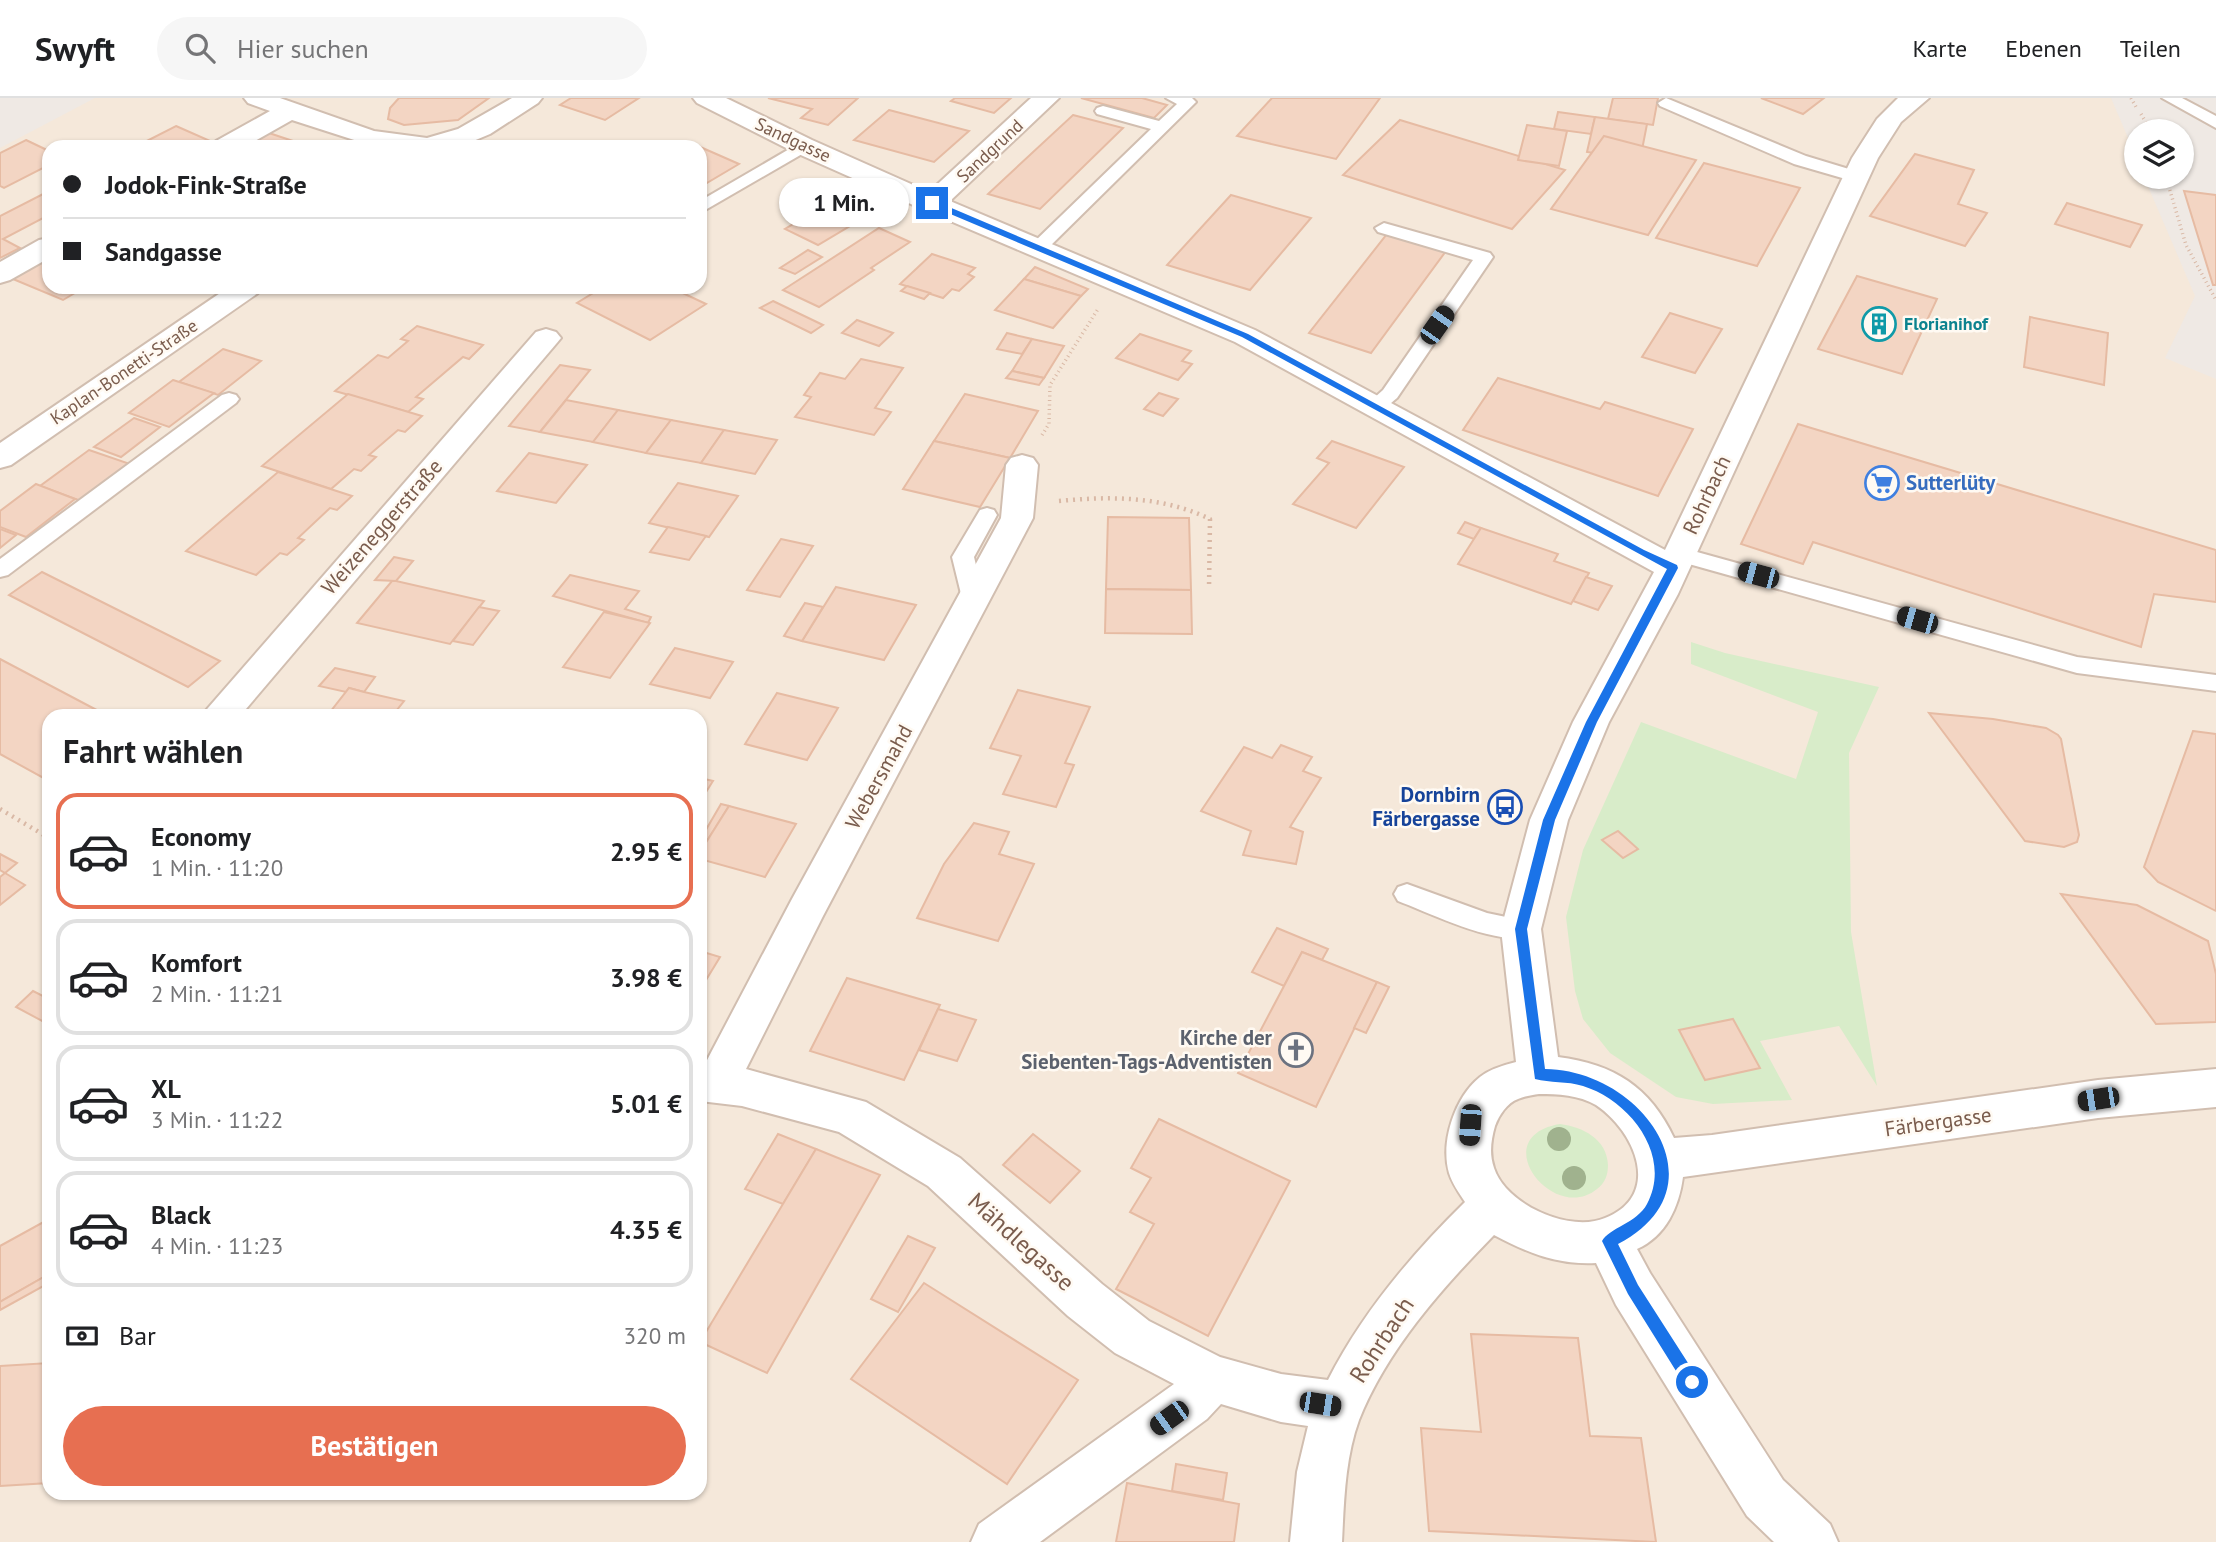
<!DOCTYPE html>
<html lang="de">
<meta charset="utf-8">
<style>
body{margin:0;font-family:"PT Sans",sans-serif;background:#f6f6f6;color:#202124;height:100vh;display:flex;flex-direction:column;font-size:26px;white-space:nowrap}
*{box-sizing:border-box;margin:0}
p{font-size:23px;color:#757577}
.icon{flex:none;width:38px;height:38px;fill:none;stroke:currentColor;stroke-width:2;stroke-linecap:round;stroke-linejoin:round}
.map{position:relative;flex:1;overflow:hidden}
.drawer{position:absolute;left:42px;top:611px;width:665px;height:791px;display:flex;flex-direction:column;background:#fff;border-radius:21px;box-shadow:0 2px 5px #0004}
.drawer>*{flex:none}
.guide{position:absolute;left:42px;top:42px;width:665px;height:154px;border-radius:21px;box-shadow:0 2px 5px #0004;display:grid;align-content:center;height:154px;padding:0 21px;background:#fff}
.buttons{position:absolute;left:2124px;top:21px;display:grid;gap:14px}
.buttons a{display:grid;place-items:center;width:70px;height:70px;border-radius:50%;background:#fff;box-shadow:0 2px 5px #0004;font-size:35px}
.end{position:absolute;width:32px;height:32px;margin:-16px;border:9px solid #1a73e8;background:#fff;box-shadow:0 0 0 4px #fff}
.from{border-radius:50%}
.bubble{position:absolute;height:49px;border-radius:24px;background:#fff;box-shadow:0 2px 5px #0004;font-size:23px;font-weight:700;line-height:49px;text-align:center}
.car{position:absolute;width:21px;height:42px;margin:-21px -10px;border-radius:9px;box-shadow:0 0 5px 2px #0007;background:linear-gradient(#222 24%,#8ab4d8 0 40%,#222 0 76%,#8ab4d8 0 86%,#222 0)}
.guide b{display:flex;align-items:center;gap:24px;height:66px;font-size:26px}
.guide b+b{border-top:2px solid #e0e0e0}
.guide i{width:18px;height:18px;background:#202124}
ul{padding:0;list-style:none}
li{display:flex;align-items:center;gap:21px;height:116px;margin:0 14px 10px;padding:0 7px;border:4px solid #e0e0e0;border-radius:21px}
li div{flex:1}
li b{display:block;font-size:26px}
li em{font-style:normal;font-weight:700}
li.current{border-color:#e76f51}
li>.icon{width:63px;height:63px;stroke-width:1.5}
h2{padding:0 21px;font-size:32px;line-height:84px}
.pay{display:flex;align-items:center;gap:18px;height:77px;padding:0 21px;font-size:26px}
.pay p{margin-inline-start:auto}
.button{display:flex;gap:14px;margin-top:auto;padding:14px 21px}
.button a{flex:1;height:80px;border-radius:42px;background:#e76f51;color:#fff;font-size:28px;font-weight:700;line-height:80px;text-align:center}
header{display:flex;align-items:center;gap:42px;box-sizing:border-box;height:98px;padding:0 35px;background:#fff;border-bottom:2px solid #e0e0e0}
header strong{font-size:33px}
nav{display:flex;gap:38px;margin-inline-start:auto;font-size:24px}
.search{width:490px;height:63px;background:#f6f6f6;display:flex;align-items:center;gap:18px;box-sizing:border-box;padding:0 24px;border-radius:38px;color:#757577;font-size:26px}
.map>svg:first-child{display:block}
</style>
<header>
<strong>Swyft</strong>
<div class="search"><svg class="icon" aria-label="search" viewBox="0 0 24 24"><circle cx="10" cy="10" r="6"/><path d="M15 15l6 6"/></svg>Hier suchen</div>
<nav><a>Karte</a><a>Ebenen</a><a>Teilen</a></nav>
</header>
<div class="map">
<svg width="2216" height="1444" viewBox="0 0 2216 1444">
<rect width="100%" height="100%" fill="#fdf6ec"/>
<path fill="#f5e8da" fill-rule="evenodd" d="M0 0H2216V1444H0ZM2137 33H2182V79H2137ZM49 49H700V189H49ZM49 618H700V1395H49Z"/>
<g fill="#efe9e4">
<polygon points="0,0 95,0 0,50"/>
<polygon points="2111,0 2216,0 2216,281 2165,260 2195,198 2144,79 2182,79 2182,33 2137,33 2137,61"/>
</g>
<g fill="#d8ecc9">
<polygon points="1691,544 1725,555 1879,589 1849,655 1851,834 1877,988 1839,928 1760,943 1792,1002 1713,1006 1676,999 1610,955 1583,921 1575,893 1566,819 1583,752 1641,624 1796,681 1818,614 1691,566"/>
<path d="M1560 1026C1583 1029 1607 1041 1608 1067 1608 1077 1605 1085 1597 1091 1554 1127 1484 1039 1560 1026Z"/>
</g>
<g fill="#f3d5c3" stroke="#e6bba3" stroke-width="2">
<polygon points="399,0 489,0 458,22 404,27 388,21 390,10"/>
<polygon points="571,0 639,0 605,22 560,7"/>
<polygon points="768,0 858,0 828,27 801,20 812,11"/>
<polygon points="955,0 1011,0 994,15 951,3"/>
<polygon points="1081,0 1142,0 1167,7 1154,20"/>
<polygon points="1272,0 1380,0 1336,61 1237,38"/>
<polygon points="1613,0 1658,0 1653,27 1608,21"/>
<polygon points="1761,0 1824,0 1803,16"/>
<polygon points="889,12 969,33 934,64 854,42"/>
<polygon points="1558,14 1595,19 1591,36 1554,31"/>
<polygon points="1073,17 1123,30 1040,111 988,96"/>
<polygon points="1595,19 1647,26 1640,62 1587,54"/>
<polygon points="1400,22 1565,72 1512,131 1343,77"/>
<polygon points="1527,27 1567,33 1559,68 1518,62"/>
<polygon points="176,28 217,46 211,49 135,49"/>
<polygon points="269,35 308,48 245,49"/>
<polygon points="1604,38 1696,62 1648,137 1551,111"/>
<polygon points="26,42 49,53 49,67 4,90 0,88 0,55"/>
<polygon points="698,48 739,66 700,89"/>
<polygon points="1915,56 1974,72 1958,106 1987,115 1965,148 1870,118"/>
<polygon points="1704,65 1800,90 1757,168 1656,140"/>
<polygon points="49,93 49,117 3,141 20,150 0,160 0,118"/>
<polygon points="2184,93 2216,97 2216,187 2213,187"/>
<polygon points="1231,97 1311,120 1250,192 1167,167"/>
<polygon points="2067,105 2142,127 2130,149 2055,126"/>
<polygon points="827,106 860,122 818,147 785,131"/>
<polygon points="879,130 910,144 871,170 874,172 819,209 783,192"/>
<polygon points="1387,136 1446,153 1371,255 1309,235"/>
<polygon points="808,152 822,159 795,176 780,170"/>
<polygon points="932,156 975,170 968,176 974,179 959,193 952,191 943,200 900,186"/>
<polygon points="49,160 49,189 85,189 63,202 13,181"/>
<polygon points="1035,169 1088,191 1081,198 1024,181"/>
<polygon points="1857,178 1937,201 1902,276 1818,251"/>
<polygon points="1024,181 1081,198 1053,230 995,212"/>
<polygon points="907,188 930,195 924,201 901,193"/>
<polygon points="603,189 670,189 706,206 650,242 577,205"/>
<polygon points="773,203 823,227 811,235 760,210"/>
<polygon points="1670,215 1722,231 1695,275 1642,259"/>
<polygon points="2030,219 2108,235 2104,287 2024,269"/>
<polygon points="857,222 893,235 879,248 842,235"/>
<polygon points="417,228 483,247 469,261 463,259 416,299 423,301 408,314 335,293 378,257 388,260 408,243 401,241"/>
<polygon points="1007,235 1032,241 1022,256 997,251"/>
<polygon points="1140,236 1191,253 1182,263 1192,266 1178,282 1116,260"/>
<polygon points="1032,241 1064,248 1044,280 1012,273"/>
<polygon points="223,251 261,263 218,297 179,284"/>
<polygon points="861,261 903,270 875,310 891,314 874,337 795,319 811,299 804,297 820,275 845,281"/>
<polygon points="560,267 590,272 540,334 509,328"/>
<polygon points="1012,273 1044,280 1039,287 1006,280"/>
<polygon points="1498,280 1600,311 1605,304 1693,331 1658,398 1463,332"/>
<polygon points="173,282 214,295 169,329 129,315"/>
<polygon points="1159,295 1178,301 1163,318 1144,311"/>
<polygon points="348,296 422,318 405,334 398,332 369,357 376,359 361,373 354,371 331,391 262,368"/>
<polygon points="965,296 1038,313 1010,360 934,343"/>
<polygon points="566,302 618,312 593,344 540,334"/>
<polygon points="618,312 671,322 646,355 593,344"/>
<polygon points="134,320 160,329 121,359 94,349"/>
<polygon points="671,322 724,332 701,365 646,355"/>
<polygon points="1798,326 2216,452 2216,504 2154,496 2141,549 1813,444 1803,466 1741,446"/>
<polygon points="724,332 777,342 755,376 701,365"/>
<polygon points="934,343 1010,360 980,409 903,391"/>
<polygon points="1332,343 1404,369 1356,430 1293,406 1329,365 1317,360"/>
<polygon points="89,352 130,366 81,403 40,388"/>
<polygon points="529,355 587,367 556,405 497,393"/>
<polygon points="278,374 352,398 337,412 330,410 298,440 304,442 287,457 280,455 256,477 186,453"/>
<polygon points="678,385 738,398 709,439 649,425"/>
<polygon points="36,386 75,401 26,439 0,429 0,413"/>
<polygon points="1108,419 1189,420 1191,492 1106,491"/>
<polygon points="1465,424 1481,430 1474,441 1458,435"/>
<polygon points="668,429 706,438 689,462 650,454"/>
<polygon points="1481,430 1558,456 1554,463 1589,475 1571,506 1458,466"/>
<polygon points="0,431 16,437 0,450"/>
<polygon points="781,441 813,448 780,499 747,492"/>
<polygon points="394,459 413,463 396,483 375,482"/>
<polygon points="42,474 220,563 188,589 9,497"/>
<polygon points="570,477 639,493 625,511 651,519 648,525 553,498"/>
<polygon points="1586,479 1612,488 1598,512 1573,503"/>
<polygon points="392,483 396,483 484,503 450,546 357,525"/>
<polygon points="836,489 916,507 884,562 802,543"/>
<polygon points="1106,491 1191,492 1192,536 1105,535"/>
<polygon points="805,505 823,509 802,543 784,538"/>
<polygon points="479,509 499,513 473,547 453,543"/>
<polygon points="604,514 650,525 610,580 563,569"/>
<polygon points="675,550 733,564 710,600 650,586"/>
<polygon points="0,561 108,618 49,618 49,683 0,656"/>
<polygon points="335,570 375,579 364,594 349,590 346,594 319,588"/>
<polygon points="349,590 364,594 404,603 392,618 327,618"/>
<polygon points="1018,592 1090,609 1065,665 1074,667 1056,709 1003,696 1021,658 990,650"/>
<polygon points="777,595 838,610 807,662 745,646"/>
<polygon points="1929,615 1993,621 2046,630 2058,637 2061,641 2079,737 2077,744 2064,749 2025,743"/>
<polygon points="2193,633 2216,636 2216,813 2158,784 2144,769"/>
<polygon points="1281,647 1312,659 1303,673 1321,680 1290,729 1303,734 1296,766 1243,757 1251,733 1201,713 1244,649 1272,660"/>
<polygon points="700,680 713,683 701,702 700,702"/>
<polygon points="721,706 729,708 707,743 700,742"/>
<polygon points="729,708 796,726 765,779 700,761 700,754"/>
<polygon points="974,725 1009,734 999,756 1034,766 998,843 917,820 944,766"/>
<polygon points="1618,733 1638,751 1623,760 1602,742"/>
<polygon points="0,756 17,765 5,775 0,772"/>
<polygon points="5,775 25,787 0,807 0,779"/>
<polygon points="2061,796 2137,807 2208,843 2216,876 2216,924 2156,926"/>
<polygon points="1277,830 1328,851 1322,862 1302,854 1284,888 1252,874"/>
<polygon points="700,853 720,859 700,892"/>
<polygon points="1302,854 1377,884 1316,1009 1238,975"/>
<polygon points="847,880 940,907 904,982 810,953"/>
<polygon points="1377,884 1389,889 1366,935 1354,930"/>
<polygon points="33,893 49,901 49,922 46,925 16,909"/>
<polygon points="938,911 976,922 957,963 919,952"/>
<polygon points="1733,921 1760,970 1705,982 1679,932"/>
<polygon points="1159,1021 1290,1083 1208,1238 1116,1191 1154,1126 1130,1114 1151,1080 1131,1070"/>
<polygon points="778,1036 816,1051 783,1106 745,1091"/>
<polygon points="1033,1036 1080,1073 1050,1105 1003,1067"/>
<polygon points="816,1051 880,1077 767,1275 700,1244"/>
<polygon points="49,1121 49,1176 0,1204 0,1148"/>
<polygon points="908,1138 935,1150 898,1214 871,1201"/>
<polygon points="49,1176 49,1185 0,1212 0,1204"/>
<polygon points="924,1185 1078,1282 1007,1386 851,1281"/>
<polygon points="1471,1236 1578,1240 1590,1338 1641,1340 1656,1444 1429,1433 1421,1330 1481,1334"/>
<polygon points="49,1265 49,1385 0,1388 0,1268"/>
<polygon points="1176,1366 1227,1375 1223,1402 1172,1393"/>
<polygon points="1127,1385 1239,1406 1234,1444 1116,1444"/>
</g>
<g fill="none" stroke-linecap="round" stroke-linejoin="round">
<g stroke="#d1beb0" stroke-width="4">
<g id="service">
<polygon points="1166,0 1192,0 1196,4 1044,154 1032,154 1029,150 1032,146 1151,31 1097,16 1095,13 1097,10 1103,8 1159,23 1177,6"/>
<polygon points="1666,0 1806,58 1862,75 1864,79 1856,84 1794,66 1660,8 1658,5"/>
<polygon points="2162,0 2182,0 2216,18 2216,30"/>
<polygon points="803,43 809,44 811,48 809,52 700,115 700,103"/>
<path d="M1384 125 1490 155 1493 159 1397 300C1387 308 1380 317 1367 313L1364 309 1383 292 1473 162 1378 134 1375 130Z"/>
<polygon points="229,295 236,297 239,301 236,305 8,477 0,479 0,461 222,297"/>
<polygon points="987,410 994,412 997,417 974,459 985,504 982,509 974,512 966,509 963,504 952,459 980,412"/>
<polygon points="1679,449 2077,559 2216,577 2216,593 2077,575 1671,461 1668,456 1671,451"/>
<path d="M1407 786 1487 815 1530 824 1534 831 1530 838C1498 849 1430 815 1398 803L1394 796 1398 789Z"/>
</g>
</g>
<g stroke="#d1beb0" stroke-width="4">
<g id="minor">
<polygon points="244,0 280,0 374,33 427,40 458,31 512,0 542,0 538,5 490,36 459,49 376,49 292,22 244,49 212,49 216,43 270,13 248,5"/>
<path d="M693 0H726L812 42 929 94 1031 0H1059L950 103 1255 232 1665 452 1852 60 1877 21 1898 0H1929L1901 24 1878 60 1678 496 1609 624 1568 722 1541 831 1558 959C1614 966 1650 989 1674 1040L1712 1037 2098 982 2216 971V1009L2098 1020 1683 1079C1679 1109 1666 1138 1637 1151L1650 1175 1783 1382 1830 1426 1838 1444H1774L1747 1418 1616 1207 1596 1165C1557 1167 1528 1155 1494 1137 1442 1190 1387 1252 1359 1322 1345 1360 1344 1404 1342 1444H1290L1297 1374 1308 1328 1281 1324 1221 1306 1207 1321 1040 1444H971L979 1426 1174 1286 1115 1255 1068 1218 928 1088 839 1034 742 1008 700 1003V965L705 966 792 801 1001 420 1006 367 1011 360 1022 357 1033 360 1038 367 1033 420 823 818 746 971 866 1004 960 1060 1102 1186 1149 1223 1220 1259 1281 1276 1328 1282C1362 1215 1411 1157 1465 1104 1459 1095 1452 1085 1449 1075 1440 1044 1455 999 1480 979 1490 971 1504 967 1516 964L1501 831 1530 722 1573 624 1654 474 1235 244 922 111 794 54 697 5ZM1539 996C1558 996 1579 997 1596 1007 1635 1033 1663 1097 1605 1120 1570 1135 1506 1107 1494 1070 1489 1056 1491 1042 1495 1028 1499 1017 1507 1005 1518 1001 1525 998 1532 997 1539 996Z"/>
<polygon points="49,140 49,160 10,182 0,185 0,164 39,142"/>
<polygon points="229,189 262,189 258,195 11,367 0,370 0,345"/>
<polygon points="546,231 556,234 561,240 556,246 240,618 201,618 536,234"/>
</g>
</g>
<g stroke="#d9b8a5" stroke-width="3.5" stroke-dasharray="1 3.5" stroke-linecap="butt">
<polyline points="2131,0 2136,9"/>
<polyline points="2141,16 2151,33"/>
<polyline points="2166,79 2186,147 2216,202"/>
<polyline points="1042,337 1049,326 1050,287 1098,211"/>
</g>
<g stroke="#d9b8a5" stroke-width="4.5" stroke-dasharray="2 5" stroke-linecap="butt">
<path d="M1059 403C1111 398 1162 398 1210 421L1209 490"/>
<polyline points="0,711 49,740"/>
</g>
<use href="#service" fill="#fff" fill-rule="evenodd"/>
<use href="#minor" fill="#fff" fill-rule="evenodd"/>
</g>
<g fill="#a0b28e">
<circle cx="1559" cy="1041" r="12"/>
<circle cx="1574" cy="1080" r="12"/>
</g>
<path fill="#1a73e8" d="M929 103H935L1248 236 1644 452 1677 467 1678 470 1597 624 1555 722 1527 831 1545 971C1643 972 1726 1090 1618 1146L1638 1187 1697 1279 1699 1284 1697 1289H1686L1628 1196 1602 1143C1609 1130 1637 1125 1647 1106 1673 1057 1629 1002 1583 988 1567 983 1550 985 1535 981L1515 831 1543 722 1586 624 1667 471 1242 239 929 107Z"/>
<defs>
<g id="building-ring" transform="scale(1.75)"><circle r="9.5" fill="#fffaf3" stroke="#0f9aa8" stroke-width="1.5"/><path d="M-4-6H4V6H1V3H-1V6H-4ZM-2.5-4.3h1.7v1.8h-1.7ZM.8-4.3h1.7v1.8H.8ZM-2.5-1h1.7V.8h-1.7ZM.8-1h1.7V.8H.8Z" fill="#0f9aa8"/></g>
<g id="supermarket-ring" transform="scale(1.75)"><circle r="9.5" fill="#fffaf3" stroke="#3f7fe0" stroke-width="1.5"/><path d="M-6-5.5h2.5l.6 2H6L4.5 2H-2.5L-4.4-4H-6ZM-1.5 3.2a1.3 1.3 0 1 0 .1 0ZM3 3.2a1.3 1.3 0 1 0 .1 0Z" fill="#3f7fe0"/></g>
<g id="bus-ring" transform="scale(1.75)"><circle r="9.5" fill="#fffaf3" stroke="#1a4fb4" stroke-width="1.5"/><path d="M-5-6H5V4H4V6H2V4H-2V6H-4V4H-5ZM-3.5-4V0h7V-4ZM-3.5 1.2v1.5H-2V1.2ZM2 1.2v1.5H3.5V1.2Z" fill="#1a4fb4"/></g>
<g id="church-ring" transform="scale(1.75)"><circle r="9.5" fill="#fffaf3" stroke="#6b7280" stroke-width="1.5"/><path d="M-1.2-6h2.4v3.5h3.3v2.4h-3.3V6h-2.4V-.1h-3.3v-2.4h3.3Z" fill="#6b7280"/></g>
</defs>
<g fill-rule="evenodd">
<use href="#building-ring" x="1879" y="226"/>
<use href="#supermarket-ring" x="1882" y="385"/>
<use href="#bus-ring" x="1505" y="709"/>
<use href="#church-ring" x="1296" y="952"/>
</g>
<g text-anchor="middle" stroke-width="5" stroke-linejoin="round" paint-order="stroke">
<g font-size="18" fill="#7a5c4d" stroke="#fffaf3">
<text transform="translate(793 42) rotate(25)" y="6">Sandgasse</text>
<text transform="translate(990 53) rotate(-43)" y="6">Sandgrund</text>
<text transform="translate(124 274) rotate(-34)" y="6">Kaplan-Bonetti-Straße</text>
</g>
<g font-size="18" font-weight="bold" fill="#0d838f" stroke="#fffaf3" text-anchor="start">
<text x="1904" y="232">Florianihof</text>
</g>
<g font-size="21" font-weight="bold" fill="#366cbe" stroke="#fffaf3" text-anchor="start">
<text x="1906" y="392">Sutterlüty</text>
</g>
<g font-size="21" fill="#7a5c4d" stroke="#fffaf3">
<text transform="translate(1707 397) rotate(-65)" y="7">Rohrbach</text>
<text transform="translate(382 429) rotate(-49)" y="7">Weizeneggerstraße</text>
<text transform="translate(879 679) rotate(-61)" y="7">Webersmahd</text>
<text transform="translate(1938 1024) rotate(-8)" y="7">Färbergasse</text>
</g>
<g font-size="21" font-weight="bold" fill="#164399" stroke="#fffaf3" text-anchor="end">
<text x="1480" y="704">Dornbirn<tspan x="1480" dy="24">Färbergasse</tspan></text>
</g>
<g font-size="21" font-weight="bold" fill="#5b616d" stroke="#fffaf3" text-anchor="end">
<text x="1272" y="947">Kirche der<tspan x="1272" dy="24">Siebenten-Tags-Adventisten</tspan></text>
</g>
<g font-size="24" fill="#7a5c4d" stroke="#fffaf3">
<text transform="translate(1021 1144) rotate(42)" y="8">Mähdlegasse</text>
<text transform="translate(1382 1242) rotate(-57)" y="8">Rohrbach</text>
</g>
</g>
</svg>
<div class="buttons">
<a><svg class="icon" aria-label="layers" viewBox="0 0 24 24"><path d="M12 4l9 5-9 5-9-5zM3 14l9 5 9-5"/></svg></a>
</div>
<i class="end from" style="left:1692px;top:1284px"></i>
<i class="end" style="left:932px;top:105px"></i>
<div class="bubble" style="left:779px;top:80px;width:130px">1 Min.</div>
<i class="car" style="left:1437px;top:227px;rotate:35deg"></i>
<i class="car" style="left:1758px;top:477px;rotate:285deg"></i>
<i class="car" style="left:1917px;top:522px;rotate:286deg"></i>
<i class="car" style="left:2098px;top:1001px;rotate:261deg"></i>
<i class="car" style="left:1470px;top:1027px;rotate:184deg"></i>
<i class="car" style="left:1320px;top:1306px;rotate:99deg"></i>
<i class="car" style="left:1169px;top:1320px;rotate:234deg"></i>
<div class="guide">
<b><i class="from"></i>Jodok-Fink-Straße</b>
<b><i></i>Sandgasse</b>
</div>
<section class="drawer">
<h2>Fahrt wählen</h2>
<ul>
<li class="current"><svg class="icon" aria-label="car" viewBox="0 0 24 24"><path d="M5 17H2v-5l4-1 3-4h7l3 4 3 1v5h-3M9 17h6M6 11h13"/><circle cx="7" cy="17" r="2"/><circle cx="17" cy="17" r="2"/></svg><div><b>Economy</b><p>1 Min. · 11:20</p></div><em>2.95 €</em></li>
<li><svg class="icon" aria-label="car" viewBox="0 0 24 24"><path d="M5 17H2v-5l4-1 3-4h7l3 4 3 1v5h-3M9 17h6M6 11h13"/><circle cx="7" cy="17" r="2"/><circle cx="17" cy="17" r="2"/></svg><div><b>Komfort</b><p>2 Min. · 11:21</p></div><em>3.98 €</em></li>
<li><svg class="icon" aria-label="car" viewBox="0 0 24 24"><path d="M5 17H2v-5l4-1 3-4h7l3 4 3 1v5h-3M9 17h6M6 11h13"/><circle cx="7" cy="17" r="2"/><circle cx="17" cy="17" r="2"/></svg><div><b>XL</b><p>3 Min. · 11:22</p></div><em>5.01 €</em></li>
<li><svg class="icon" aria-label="car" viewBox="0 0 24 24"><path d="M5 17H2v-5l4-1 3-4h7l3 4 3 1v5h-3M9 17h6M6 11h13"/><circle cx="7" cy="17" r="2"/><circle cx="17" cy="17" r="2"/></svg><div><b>Black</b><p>4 Min. · 11:23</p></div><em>4.35 €</em></li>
</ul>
<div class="pay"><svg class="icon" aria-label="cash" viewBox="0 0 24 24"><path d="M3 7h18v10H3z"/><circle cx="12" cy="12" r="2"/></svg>Bar<p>320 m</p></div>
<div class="button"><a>Bestätigen</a></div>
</section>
</div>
